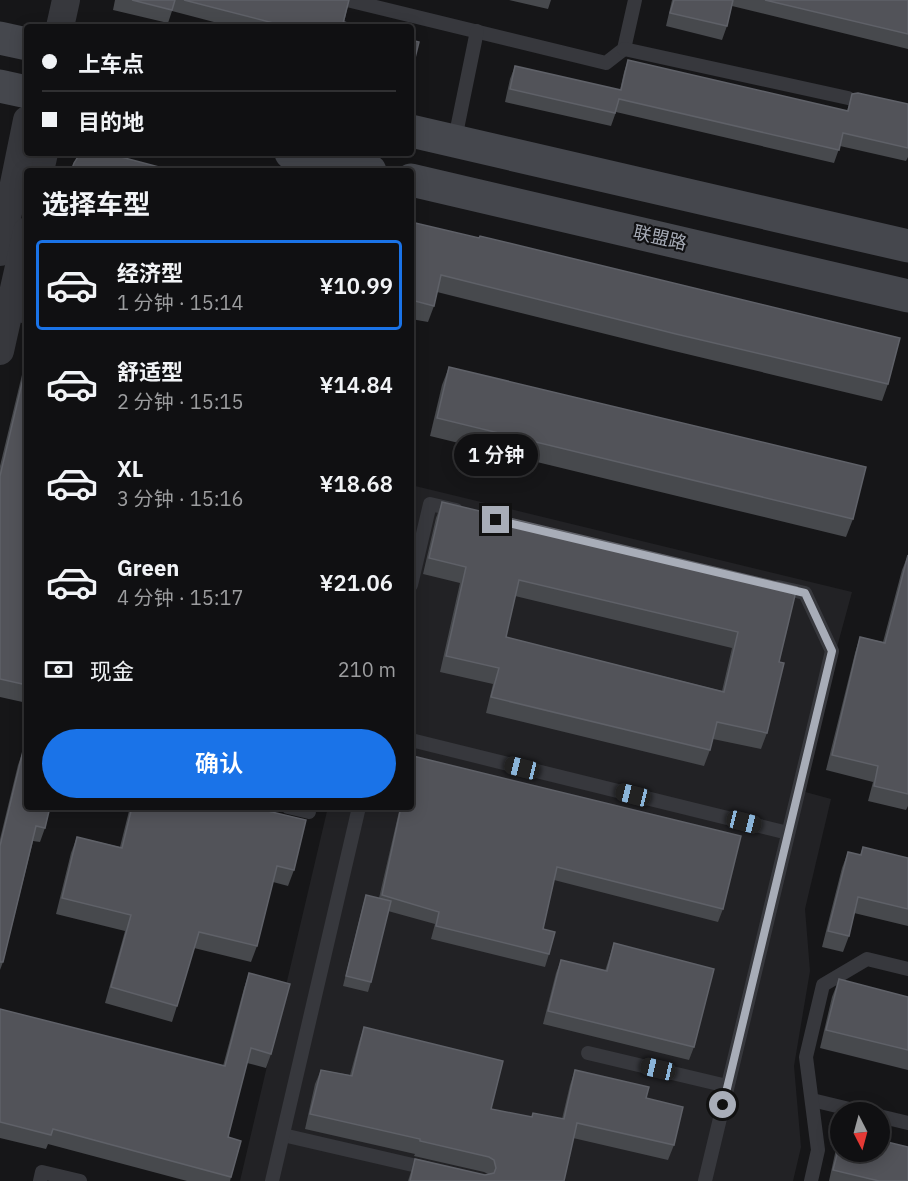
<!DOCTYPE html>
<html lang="zh">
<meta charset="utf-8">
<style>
body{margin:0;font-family:"IBM Plex Sans","Noto Sans SC",sans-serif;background:#19191b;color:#f1f3f6;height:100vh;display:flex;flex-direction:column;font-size:22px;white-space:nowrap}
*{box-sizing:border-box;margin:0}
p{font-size:20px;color:#9c9d9f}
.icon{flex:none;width:33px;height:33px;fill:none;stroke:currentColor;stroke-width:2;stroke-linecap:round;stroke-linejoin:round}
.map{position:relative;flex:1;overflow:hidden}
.side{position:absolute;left:24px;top:168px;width:390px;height:642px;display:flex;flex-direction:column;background:#101012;border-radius:6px;box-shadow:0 3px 15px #0003,0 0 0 2px #303032}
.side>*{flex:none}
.top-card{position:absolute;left:24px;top:24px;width:390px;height:132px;border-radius:6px;box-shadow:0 3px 15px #0003,0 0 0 2px #303032;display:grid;align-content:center;height:132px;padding:0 18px;background:#101012}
.needle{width:39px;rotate:174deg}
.fabs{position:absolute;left:830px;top:1102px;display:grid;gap:12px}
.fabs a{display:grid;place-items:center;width:60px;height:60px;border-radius:50%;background:#101012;box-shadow:0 3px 15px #0003,0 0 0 2px #303032;font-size:30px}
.end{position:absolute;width:27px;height:27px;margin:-14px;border:8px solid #a8adb8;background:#111;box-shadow:0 0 0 3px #111}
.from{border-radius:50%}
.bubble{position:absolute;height:42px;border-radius:21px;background:#101012;box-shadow:0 3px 15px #0003,0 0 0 2px #303032;font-size:20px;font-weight:600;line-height:42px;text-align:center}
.car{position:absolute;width:18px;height:36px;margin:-18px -9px;border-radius:8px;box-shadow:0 0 4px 2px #0007;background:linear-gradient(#222 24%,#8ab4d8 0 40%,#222 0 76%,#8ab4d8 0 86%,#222 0)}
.top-card b{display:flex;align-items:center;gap:21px;height:57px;font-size:22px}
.top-card b+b{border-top:2px solid #303032}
.top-card i{width:15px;height:15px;background:#f1f3f6}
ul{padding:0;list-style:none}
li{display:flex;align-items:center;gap:18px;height:90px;margin:0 12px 9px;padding:0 6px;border:3px solid transparent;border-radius:6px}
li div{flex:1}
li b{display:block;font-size:22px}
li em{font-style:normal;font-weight:600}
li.active{border-color:#1a73e8}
li>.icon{width:54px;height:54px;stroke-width:1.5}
h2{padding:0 18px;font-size:27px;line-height:72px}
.pay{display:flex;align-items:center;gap:15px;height:66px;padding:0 18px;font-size:22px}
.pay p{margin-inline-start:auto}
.primary-button{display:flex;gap:12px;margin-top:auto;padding:12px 18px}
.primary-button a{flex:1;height:69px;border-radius:36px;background:#1a73e8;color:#fff;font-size:24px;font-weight:600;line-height:69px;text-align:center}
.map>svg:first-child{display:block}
</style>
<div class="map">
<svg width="908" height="1181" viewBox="0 0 908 1181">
<rect width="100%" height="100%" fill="#161618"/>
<polygon fill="#222225" points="411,485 852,592 798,790 831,799 805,909 810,971 794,1066 801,1147 793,1181 240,1181 328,807 411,807"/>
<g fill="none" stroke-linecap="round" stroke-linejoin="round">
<g stroke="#37383d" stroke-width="14">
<polyline points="347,0 606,63 624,49 635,0"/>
<polyline points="624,49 848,98"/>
<polyline points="456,141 458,124 477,31"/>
<polyline points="5,312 27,317"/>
<polyline points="411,585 430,504 456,510"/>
<polyline points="411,740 788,833"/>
<polyline points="288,807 309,812"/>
<polyline points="588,1053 727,1086"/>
<polyline points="812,1100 866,1113"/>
<polyline points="879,1116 908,1123"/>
<polyline points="283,1135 430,1169"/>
<polyline points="40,1181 42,1172 80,1181"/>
<polyline points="272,1181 359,807"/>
<polyline points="705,1181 832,651 805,593 778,587"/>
<polyline points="811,1181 818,1150 806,1057 823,985 867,959 908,969"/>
</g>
<g stroke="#37383d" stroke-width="28">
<polyline points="60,27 66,0"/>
<polyline points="40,171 44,153"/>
<polyline points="0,252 27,120"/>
<polyline points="0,351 27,231"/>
</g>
<g stroke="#45474d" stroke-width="33">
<polyline points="0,38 27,44"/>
<polyline points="0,86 27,92"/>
<polyline points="411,131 908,246"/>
<polyline points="291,153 370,171"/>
<polyline points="411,180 908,296"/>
</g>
</g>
<g fill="#47494d" fill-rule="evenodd">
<polygon points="115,0 349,0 344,23 362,27 233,27 172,11 168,23 113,10"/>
<polygon points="509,0 551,0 548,9"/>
<polygon points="672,0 908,0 908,49 732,6 727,26 722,40 666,26"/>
<polygon points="628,60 847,111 852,94 908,104 908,157 906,161 840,146 834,163 616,112 611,126 505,102 510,79 515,66 620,90 624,72"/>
<polygon points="411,222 888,384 882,401 670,350 437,292 434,306 428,322 411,319"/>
<polygon points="27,354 27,703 0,697 0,466"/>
<polygon points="449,367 853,519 846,537 430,436 442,385"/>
<path d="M442 502 797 587 779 662 767 733 761 749 713 739 710 750 704 766 486 713 493 684 440 672 460 583 423 574 436 518ZM515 596 732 648 722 691 506 637Z"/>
<polygon points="908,555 908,806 906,810 868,801 873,782 826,770 855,653 860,637 883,642 902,570"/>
<polygon points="23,751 45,828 40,842 33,841 3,962 0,970 0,839 18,765"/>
<polygon points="413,756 723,909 718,922 554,880 543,929 549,954 545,967 431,939 435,924 388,911 371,982 368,992 343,986 363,905 366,895 379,898 400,807 411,807 411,761"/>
<polygon points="130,807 251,807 294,870 288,886 273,882 257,946 251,962 194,948 177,1006 172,1022 105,1003 125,931 56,914 71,853 77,837 120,847"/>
<polygon points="863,847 908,858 908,926 854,913 849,936 843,952 822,947 842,868 848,852 860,855"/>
<polygon points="614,943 694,1047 689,1060 543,1024 556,973 561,960 605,971"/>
<polygon points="249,973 271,1054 266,1068 247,1063 228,1137 241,1141 230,1181 187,1181 48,1144 46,1149 0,1138 0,1009 223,1066 244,988"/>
<polygon points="839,979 908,997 908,1070 820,1048 832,997"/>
<polygon points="364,1027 491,1109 532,1117 533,1113 562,1119 570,1085 575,1070 646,1098 674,1145 668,1160 573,1138 564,1181 408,1181 415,1159 485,1175 488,1174 484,1172 414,1156 415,1154 305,1129 315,1084 321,1070 350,1075 359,1042"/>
<polygon points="840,1139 840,1152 908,1181 829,1181 836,1149"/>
</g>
<g fill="#525359" stroke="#5f6168" stroke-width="1.5" fill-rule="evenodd">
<polygon points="132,0 175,0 172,10"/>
<polygon points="184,0 349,0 342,27 289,27"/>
<polygon points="674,0 733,0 727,26 670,13"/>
<polygon points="765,0 908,0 908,34"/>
<polygon points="344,22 362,27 342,27"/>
<polygon points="411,40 419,42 413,66 411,66"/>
<polygon points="628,60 848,111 852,94 858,93 908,104 908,148 843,133 839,150 619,99 615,113 510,89 515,66 621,90"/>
<polygon points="84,153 106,153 174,171 71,171 74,163 79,155"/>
<polygon points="411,222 479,238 480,236 900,338 888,384 676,334 441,275 434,306 411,300"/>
<polygon points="27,362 27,685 0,679 0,476"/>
<polygon points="449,367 866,467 853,519 437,418"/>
<path d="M442 502 797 587 779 662 784 663 767 733 717 722 710 750 491 697 499 668 446 656 466 567 429 558ZM519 580 738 632 724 692 506 637Z"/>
<polygon points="908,555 908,794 874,786 878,766 832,755 860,637 885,643"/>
<polygon points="23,751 27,752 27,807 50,807 45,828 36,826 3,962 0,962 0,846"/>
<polygon points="413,756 741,836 723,909 557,867 543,929 555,932 549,954 436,926 439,912 382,895 401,807 411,807 411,765"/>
<polygon points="132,807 251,807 306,820 294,870 277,866 257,946 199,932 177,1006 111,987 131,915 62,898 77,837 122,848"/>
<polygon points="863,847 908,858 908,909 858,897 849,936 828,931 848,852 861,855"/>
<polygon points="366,895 391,901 371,982 346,976"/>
<polygon points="614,943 714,969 694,1047 548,1011 561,960 607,971"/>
<polygon points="249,973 290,984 271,1054 251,1048 228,1137 241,1141 231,1177 53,1129 51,1135 0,1122 0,1009 225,1066"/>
<polygon points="839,979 908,997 908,1050 826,1030"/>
<polygon points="364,1027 503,1061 491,1109 532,1117 533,1113 564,1119 575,1070 649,1087 646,1098 683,1107 674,1145 577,1123 564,1181 410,1181 415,1159 485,1175 494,1173 496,1168 494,1160 489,1157 420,1141 420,1139 310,1114 321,1070 352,1076"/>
<polygon points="879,1140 908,1147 908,1181 879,1181 833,1170 840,1143 840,1152 879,1152"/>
</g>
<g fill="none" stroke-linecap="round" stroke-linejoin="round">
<polyline stroke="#a8adb8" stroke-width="8" points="496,520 805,593 832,651 723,1105"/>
</g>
<g text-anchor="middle" stroke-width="4.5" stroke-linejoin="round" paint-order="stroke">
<g font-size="18" fill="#a8adb8" stroke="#111113">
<text transform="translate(660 238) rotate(13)" y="6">联盟路</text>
</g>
</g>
</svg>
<div class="fabs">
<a><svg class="needle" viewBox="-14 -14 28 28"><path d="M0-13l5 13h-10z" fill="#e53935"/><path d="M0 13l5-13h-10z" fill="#9c9d9f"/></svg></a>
</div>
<i class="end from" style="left:723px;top:1105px"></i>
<i class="end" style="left:496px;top:520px"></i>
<div class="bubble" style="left:454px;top:434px;width:84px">1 分钟</div>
<i class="car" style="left:522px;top:768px;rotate:284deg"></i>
<i class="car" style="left:633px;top:795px;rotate:284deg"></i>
<i class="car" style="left:744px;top:822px;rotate:104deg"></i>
<i class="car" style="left:658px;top:1069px;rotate:283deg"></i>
<div class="top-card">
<b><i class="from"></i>上车点</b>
<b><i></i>目的地</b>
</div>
<section class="side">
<h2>选择车型</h2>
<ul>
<li class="active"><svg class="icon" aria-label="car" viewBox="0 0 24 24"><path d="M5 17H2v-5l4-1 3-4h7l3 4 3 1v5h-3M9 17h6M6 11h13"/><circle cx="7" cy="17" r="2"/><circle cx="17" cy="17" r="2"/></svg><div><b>经济型</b><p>1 分钟 · 15:14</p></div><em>¥10.99</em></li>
<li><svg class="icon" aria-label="car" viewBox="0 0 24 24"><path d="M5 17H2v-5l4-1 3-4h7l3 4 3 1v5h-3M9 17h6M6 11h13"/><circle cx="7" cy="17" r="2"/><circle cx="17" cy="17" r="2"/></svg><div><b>舒适型</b><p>2 分钟 · 15:15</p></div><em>¥14.84</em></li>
<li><svg class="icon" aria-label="car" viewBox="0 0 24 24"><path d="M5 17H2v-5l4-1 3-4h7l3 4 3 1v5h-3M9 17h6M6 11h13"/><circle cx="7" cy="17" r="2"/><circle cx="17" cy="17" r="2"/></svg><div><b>XL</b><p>3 分钟 · 15:16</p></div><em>¥18.68</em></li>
<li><svg class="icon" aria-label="car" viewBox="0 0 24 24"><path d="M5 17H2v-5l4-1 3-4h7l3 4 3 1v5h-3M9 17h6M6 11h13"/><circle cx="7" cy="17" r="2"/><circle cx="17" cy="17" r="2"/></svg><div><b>Green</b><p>4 分钟 · 15:17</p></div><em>¥21.06</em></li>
</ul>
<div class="pay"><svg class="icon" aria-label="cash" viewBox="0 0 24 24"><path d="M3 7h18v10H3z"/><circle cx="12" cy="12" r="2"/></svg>现金<p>210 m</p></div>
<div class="primary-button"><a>确认</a></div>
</section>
</div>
